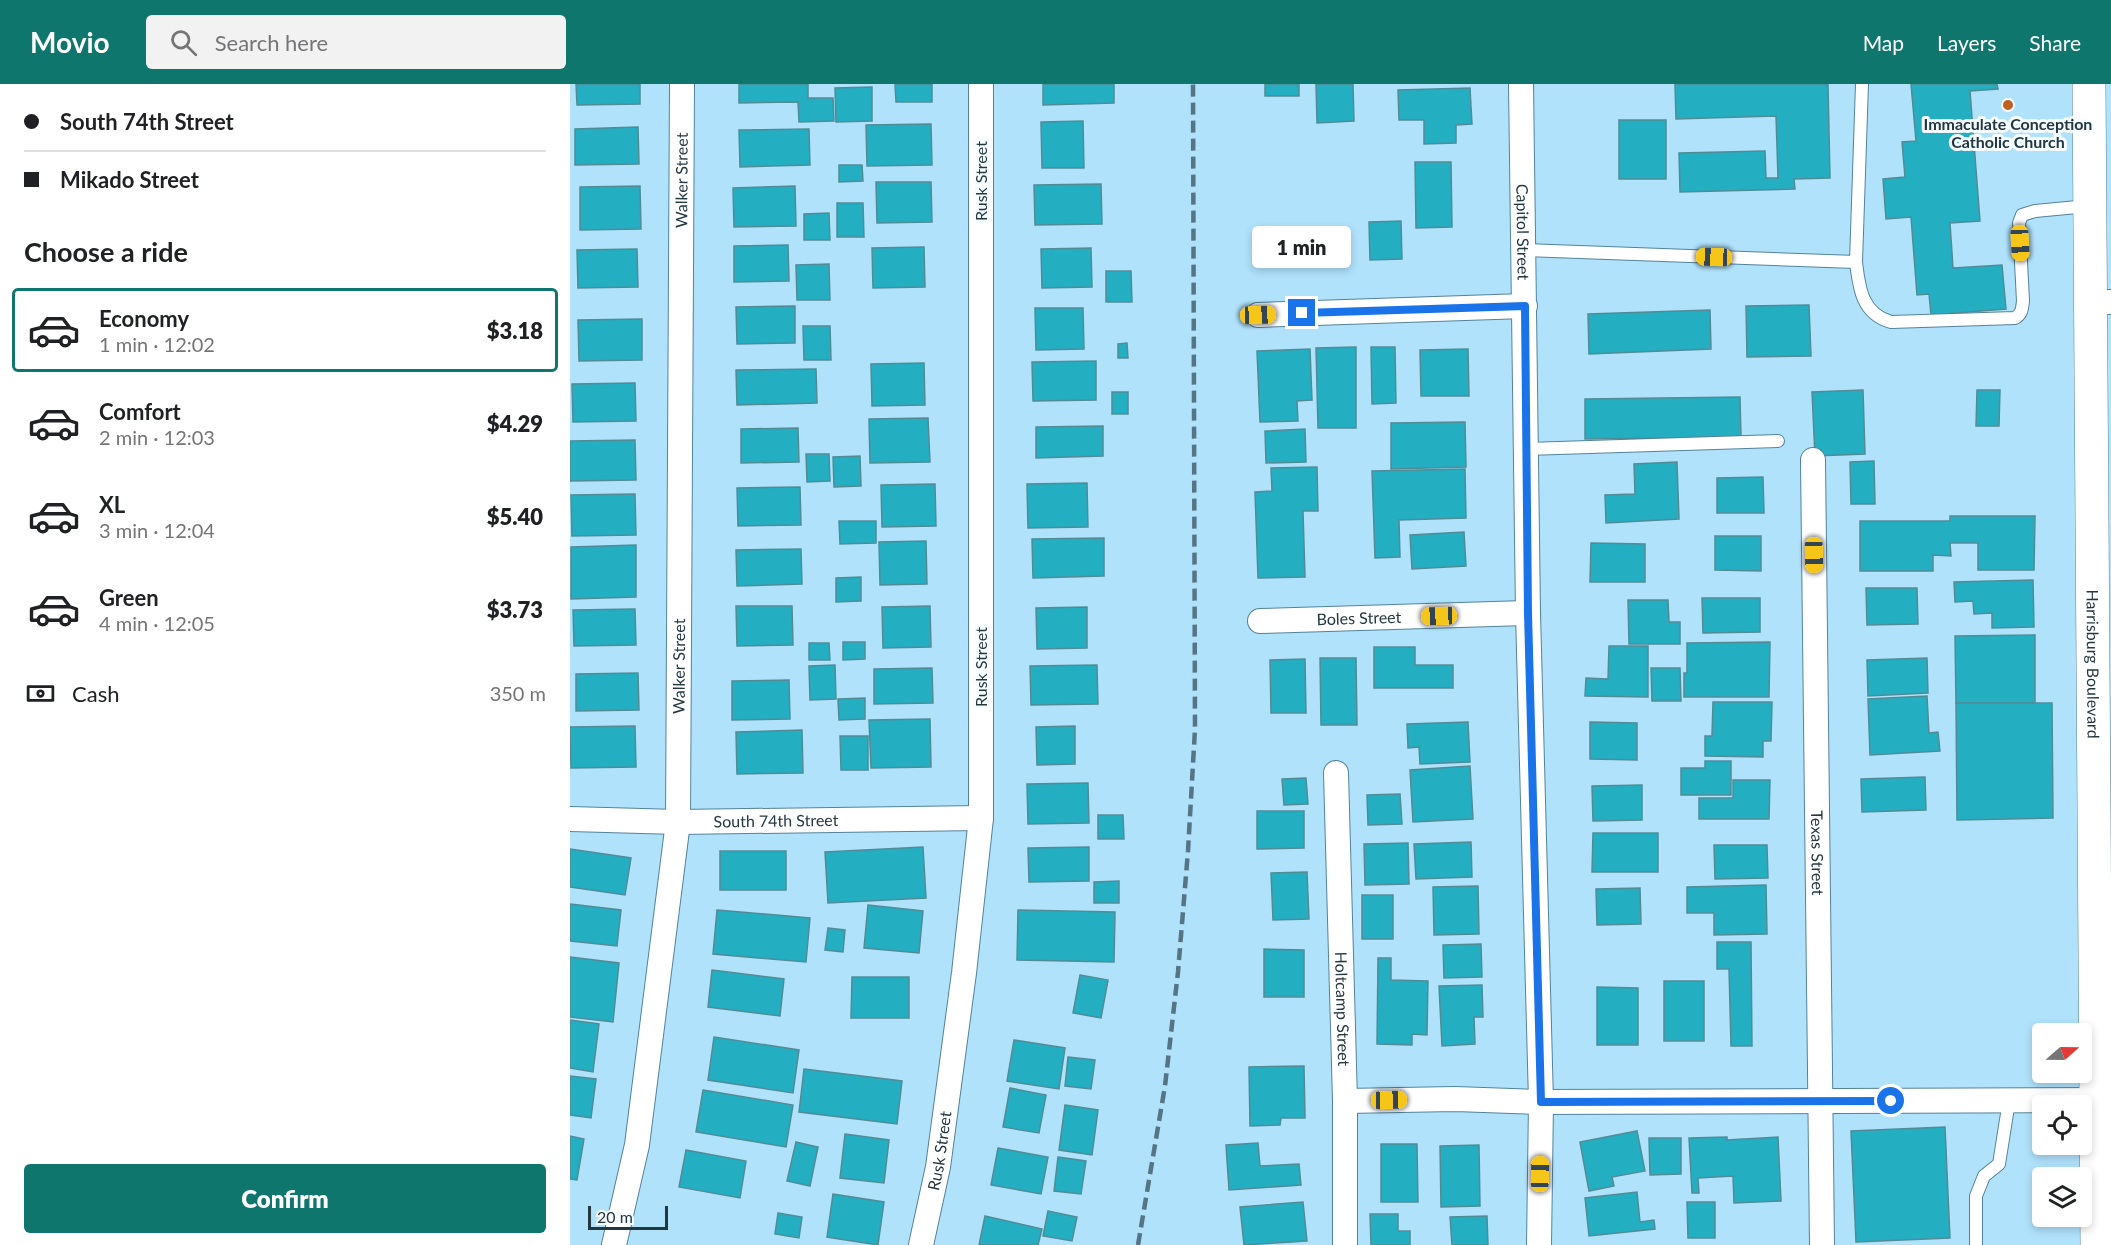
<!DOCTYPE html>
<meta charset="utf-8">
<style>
body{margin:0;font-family:Lato,sans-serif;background:#f2f2f2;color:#202124;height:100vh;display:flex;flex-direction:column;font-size:22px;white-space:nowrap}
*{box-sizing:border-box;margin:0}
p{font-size:20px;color:#757577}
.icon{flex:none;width:33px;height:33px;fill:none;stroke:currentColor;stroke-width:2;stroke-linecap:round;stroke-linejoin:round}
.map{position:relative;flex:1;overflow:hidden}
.details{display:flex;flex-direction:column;background:#fff;width:570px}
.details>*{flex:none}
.top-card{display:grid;align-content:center;height:132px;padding:0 24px;background:#fff}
.needle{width:39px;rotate:70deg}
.buttons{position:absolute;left:1462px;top:939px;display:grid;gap:12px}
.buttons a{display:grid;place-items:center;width:60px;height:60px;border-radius:6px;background:#fff;box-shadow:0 3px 9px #0003;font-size:30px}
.scale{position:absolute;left:18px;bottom:15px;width:80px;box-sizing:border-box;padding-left:6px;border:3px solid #233741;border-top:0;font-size:16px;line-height:21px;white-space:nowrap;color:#233741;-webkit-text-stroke:4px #f7fcfe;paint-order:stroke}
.end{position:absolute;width:27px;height:27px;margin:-14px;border:8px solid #1a73e8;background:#fff;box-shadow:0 0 0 3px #fff}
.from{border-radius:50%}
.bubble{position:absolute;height:42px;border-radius:6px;background:#fff;box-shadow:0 3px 9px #0003;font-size:20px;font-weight:800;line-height:42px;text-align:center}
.car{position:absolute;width:18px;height:36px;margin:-18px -9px;border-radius:8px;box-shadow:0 0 4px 2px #0007;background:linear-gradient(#f5c518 24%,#345 0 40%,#f5c518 0 76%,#345 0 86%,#f5c518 0)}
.top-card b{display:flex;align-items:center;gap:21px;height:57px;font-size:22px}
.top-card b+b{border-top:2px solid #e0e0e0}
.top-card i{width:15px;height:15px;background:#202124}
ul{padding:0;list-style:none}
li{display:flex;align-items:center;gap:18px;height:84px;margin:0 12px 9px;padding:0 12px;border:3px solid transparent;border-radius:6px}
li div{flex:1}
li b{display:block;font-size:22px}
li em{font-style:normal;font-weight:800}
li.active{border-color:#0f766e}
li>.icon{width:54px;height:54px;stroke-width:1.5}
h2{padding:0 24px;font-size:27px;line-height:72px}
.pay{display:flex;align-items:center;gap:15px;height:66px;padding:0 24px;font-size:22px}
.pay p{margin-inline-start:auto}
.cta{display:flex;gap:12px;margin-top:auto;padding:12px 24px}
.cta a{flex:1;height:69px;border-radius:6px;background:#0f766e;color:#fff;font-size:24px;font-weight:800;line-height:69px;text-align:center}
header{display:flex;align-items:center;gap:36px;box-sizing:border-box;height:84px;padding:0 30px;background:#0f766e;color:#fff}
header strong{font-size:28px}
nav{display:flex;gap:33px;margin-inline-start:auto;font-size:21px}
.search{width:420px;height:54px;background:#f2f2f2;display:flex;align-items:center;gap:15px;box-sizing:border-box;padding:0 21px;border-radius:6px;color:#757577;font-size:22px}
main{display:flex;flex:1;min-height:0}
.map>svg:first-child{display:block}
</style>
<header>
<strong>Movio</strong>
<div class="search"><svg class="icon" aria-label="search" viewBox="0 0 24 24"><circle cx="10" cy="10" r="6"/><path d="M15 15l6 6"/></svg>Search here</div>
<nav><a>Map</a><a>Layers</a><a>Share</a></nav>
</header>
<main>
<section class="details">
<div class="top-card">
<b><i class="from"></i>South 74th Street</b>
<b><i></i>Mikado Street</b>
</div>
<h2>Choose a ride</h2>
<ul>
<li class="active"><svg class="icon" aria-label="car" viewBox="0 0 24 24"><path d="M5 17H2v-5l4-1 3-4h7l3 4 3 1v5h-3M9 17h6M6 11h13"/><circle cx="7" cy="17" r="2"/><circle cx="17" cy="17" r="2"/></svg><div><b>Economy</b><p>1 min · 12:02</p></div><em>$3.18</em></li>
<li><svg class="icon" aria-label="car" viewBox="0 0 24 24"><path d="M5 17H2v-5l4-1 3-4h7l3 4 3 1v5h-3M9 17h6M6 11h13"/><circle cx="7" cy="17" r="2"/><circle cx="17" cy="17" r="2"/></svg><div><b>Comfort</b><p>2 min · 12:03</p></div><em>$4.29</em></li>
<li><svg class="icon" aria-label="car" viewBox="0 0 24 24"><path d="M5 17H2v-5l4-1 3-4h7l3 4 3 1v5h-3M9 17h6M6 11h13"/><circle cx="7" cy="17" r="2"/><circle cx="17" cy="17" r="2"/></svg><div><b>XL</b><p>3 min · 12:04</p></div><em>$5.40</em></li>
<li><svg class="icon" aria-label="car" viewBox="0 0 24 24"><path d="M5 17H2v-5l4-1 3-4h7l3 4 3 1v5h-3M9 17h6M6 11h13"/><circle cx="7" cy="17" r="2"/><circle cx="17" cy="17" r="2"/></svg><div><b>Green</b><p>4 min · 12:05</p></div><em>$3.73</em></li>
</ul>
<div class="pay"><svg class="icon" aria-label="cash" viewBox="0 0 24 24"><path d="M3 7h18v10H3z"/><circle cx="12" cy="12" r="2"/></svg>Cash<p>350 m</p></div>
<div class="cta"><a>Confirm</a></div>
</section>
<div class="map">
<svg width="1541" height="1161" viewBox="0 0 1541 1161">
<rect width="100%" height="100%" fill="#b0e2fc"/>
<g fill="#24aec2" stroke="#518c96" stroke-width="1.5">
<polygon points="6,0 70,0 70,20 7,21"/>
<polygon points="169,0 238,0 238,14 263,14 264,37 229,38 228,18 169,19"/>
<polygon points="325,0 362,0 362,18 326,18"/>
<polygon points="473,0 544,0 544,19 473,21"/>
<rect x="695" y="0" width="34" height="12"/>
<polygon points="746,0 783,0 784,37 747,39"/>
<polygon points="1105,0 1258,0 1260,94 1224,95 1225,105 1110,108 1109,69 1195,67 1196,94 1208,94 1206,32 1106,35"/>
<polygon points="1341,0 1427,0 1428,5 1400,7 1410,137 1380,139 1383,184 1432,181 1436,225 1361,231 1359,210 1347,211 1341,133 1316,135 1313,95 1335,93 1332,58 1346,57"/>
<polygon points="302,3 302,37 266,38 265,4"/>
<polygon points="900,4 902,40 886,41 886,59 854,60 854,36 829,36 828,6"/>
<rect x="1049" y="36" width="47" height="59"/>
<polygon points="513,37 514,84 472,84 471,38"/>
<polygon points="361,40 362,81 297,82 296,41"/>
<polygon points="68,43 69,80 5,81 5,45"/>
<polygon points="239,45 240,81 170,83 169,46"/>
<polygon points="845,78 881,78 882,143 846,144"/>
<polygon points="269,81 292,81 293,97 269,98"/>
<polygon points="306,98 361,98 362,138 307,139"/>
<polygon points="531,100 532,140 465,141 464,101"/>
<polygon points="70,102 71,145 10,146 10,103"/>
<polygon points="225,102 226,142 164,143 163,104"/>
<polygon points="267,119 293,119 294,153 267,153"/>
<polygon points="259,129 260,156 234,156 234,130"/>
<polygon points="831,137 832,175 800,176 799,138"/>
<polygon points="218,161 219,197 164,198 164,162"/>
<polygon points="354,163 355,203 303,204 302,164"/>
<polygon points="521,164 522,203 472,204 471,165"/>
<polygon points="67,165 68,203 8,204 7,166"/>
<polygon points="259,180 260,216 227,216 226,181"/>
<polygon points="536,187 561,187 562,218 536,218"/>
<polygon points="1239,221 1241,272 1177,273 1176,222"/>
<polygon points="225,222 225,259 167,260 166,223"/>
<polygon points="465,224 513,224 514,265 466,266"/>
<polygon points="1140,226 1141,265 1019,270 1018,230"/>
<polygon points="72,235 72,276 9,277 8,236"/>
<polygon points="233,242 260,242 261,276 234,276"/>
<polygon points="557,259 558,274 548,274 548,260"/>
<polygon points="786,263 786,344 748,344 746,264"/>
<polygon points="801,263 825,263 826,319 802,320"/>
<polygon points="740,265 742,316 727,317 728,337 690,338 687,267"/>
<polygon points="898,265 899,312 851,312 850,266"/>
<polygon points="526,277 526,316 463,317 462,278"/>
<polygon points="354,279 355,321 302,322 301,280"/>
<polygon points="246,285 247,319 167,321 166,286"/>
<polygon points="65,299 66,337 3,338 2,300"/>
<polygon points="1293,306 1295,370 1245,372 1242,308"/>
<polygon points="1407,306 1430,306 1429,342 1406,342"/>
<rect x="542" y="308" width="16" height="22"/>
<polygon points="1170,313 1171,353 1015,355 1015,315"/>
<polygon points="358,334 360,378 300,379 299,335"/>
<polygon points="895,338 896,383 821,385 821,339"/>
<polygon points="533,342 533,372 466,374 466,343"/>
<polygon points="228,344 229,378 171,379 171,345"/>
<polygon points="735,345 736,378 696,379 695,347"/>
<polygon points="65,356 66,396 0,397 0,357"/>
<polygon points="236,370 259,370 260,397 237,398"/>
<polygon points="290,372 291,402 264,403 263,373"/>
<polygon points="1304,377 1305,420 1281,420 1280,378"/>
<polygon points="1107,378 1109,435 1036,439 1035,411 1065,410 1064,380"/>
<polygon points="747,383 748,427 733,427 735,493 688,494 685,408 702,407 701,384"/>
<polygon points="895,385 896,434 829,436 830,473 805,474 802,387"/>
<polygon points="1193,393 1194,429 1147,429 1147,394"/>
<polygon points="517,399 518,443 458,444 457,400"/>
<polygon points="365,400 366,442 312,443 311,401"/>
<polygon points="230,403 231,441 168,442 167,404"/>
<polygon points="65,410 66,451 2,452 1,411"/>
<polygon points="1380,432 1465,432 1464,486 1408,486 1408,459 1380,459 1381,472 1363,471 1363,487 1290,487 1290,437 1380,437"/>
<polygon points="269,437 306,437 306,459 270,460"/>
<polygon points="894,448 896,482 842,485 840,451"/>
<polygon points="1145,452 1191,452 1191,487 1145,486"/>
<polygon points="534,454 534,492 463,494 462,455"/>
<polygon points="356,457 357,500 310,501 309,458"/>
<polygon points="1021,459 1075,460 1075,498 1020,498"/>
<polygon points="66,461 66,513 1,515 1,463"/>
<polygon points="231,465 232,500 167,502 166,466"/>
<polygon points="291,493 291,517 266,518 266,494"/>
<polygon points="1463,496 1464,543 1422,544 1422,529 1404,530 1403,517 1385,518 1384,498"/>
<polygon points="1296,504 1347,504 1348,540 1297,541"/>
<polygon points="1132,514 1190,514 1190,548 1133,549"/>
<polygon points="1058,516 1098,516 1099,538 1110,538 1110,560 1059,560"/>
<polygon points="166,522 222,522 223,561 167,562"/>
<polygon points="360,522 361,563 313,564 312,523"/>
<polygon points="517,523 517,564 467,565 466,524"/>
<polygon points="65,525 66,561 4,562 3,526"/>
<polygon points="1465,551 1465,619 1386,619 1385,552"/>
<polygon points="273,558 295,558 295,575 273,576"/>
<polygon points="1200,558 1199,613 1114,613 1114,589 1117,589 1117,559"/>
<polygon points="239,559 259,559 260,576 239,576"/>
<polygon points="1039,562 1078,562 1078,613 1015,612 1016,594 1038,595"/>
<polygon points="804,563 845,563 845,581 883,581 883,604 804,604"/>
<polygon points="750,574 786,574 787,641 751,641"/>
<polygon points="1357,574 1358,609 1298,612 1297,576"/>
<polygon points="735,575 736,629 701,629 700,576"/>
<polygon points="265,581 266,615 240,616 239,582"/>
<polygon points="527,581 528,620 461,621 460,582"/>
<polygon points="362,584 363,619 304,620 304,585"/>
<polygon points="1081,584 1110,584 1111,617 1082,617"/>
<polygon points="68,589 69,626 6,627 6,590"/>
<polygon points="219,596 220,635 162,636 162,597"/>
<polygon points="1357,612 1359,649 1368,648 1370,667 1300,671 1298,615"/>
<polygon points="295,614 295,635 269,636 268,615"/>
<polygon points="1143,618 1202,618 1201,657 1193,657 1193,673 1135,672 1135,652 1142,652"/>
<polygon points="1386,619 1482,619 1483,734 1387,736"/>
<polygon points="360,635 361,683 301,684 299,636"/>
<polygon points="898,638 900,678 850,680 849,663 838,664 837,640"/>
<polygon points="1020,638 1067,639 1067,676 1020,675"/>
<polygon points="65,642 66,683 1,684 0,643"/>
<polygon points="505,642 505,680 467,681 466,643"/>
<polygon points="232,646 233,689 167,690 166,648"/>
<polygon points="270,652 298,652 298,686 271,686"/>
<polygon points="1135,677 1161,677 1161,711 1111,711 1111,684 1135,684"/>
<polygon points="900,682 903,735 843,738 840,686"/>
<polygon points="1355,693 1356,726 1292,728 1291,695"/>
<polygon points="736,694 738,720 714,721 712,695"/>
<polygon points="1163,696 1200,696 1199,735 1129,735 1129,714 1163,714"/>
<polygon points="518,699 519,739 458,740 457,700"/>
<polygon points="1072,701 1072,736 1023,737 1022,702"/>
<polygon points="830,710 832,740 798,741 797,711"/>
<polygon points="687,727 734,727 734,764 687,765"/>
<polygon points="528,731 553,731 554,755 528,755"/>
<polygon points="1023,749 1088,749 1088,788 1022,788"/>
<polygon points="901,758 902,793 846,795 844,760"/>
<polygon points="838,759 839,800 795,801 794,760"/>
<polygon points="1144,761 1197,761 1198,794 1145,795"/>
<polygon points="353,763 356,814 258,819 255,768"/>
<polygon points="519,763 519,797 459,798 458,764"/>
<polygon points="0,765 61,774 55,811 0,803"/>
<rect x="150" y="767" width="66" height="39"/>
<polygon points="737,788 739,835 703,836 701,789"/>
<polygon points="549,797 549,819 524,819 524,798"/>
<polygon points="1196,801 1197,850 1144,851 1144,829 1117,829 1117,803"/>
<polygon points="908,802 909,850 864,851 863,803"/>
<polygon points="1070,804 1071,840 1027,841 1026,805"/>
<rect x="792" y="811" width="31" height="44"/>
<polygon points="0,820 51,826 47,862 0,857"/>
<polygon points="298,821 353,827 349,869 294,864"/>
<polygon points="147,826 240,834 236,878 143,870"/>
<polygon points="448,826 545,828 544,878 447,876"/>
<polygon points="258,844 275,846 273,868 255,866"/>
<polygon points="1147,858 1181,858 1182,962 1161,962 1159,885 1147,885"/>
<polygon points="911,860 912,893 874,894 873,861"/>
<polygon points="694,865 734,866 734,913 694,913"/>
<polygon points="0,873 49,879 43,938 0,933"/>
<polygon points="808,874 821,874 821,896 858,897 857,951 842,950 842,961 807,960"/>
<polygon points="142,886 214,895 210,932 138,923"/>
<polygon points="510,891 538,896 531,934 503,929"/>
<polygon points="282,893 339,893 339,934 281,934"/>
<rect x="1094" y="897" width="40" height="60"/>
<polygon points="912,901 913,933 904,933 905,960 872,962 869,902"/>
<polygon points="1027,903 1068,904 1068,961 1027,961"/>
<polygon points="0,936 29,940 23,988 0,984"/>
<polygon points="144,953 229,966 223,1009 138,996"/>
<polygon points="444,956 495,964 489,1005 437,997"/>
<polygon points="498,973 525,976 521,1005 495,1002"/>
<polygon points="734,982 735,1034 711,1034 710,1041 680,1042 679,983"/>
<polygon points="234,985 332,997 327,1040 229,1028"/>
<polygon points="0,992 26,995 21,1034 0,1031"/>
<polygon points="440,1004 476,1011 469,1049 433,1043"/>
<polygon points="133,1006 223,1021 216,1063 126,1048"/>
<polygon points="495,1021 528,1026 522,1071 489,1066"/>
<polygon points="1375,1043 1380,1154 1286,1158 1281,1047"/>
<polygon points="1067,1047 1075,1087 1042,1093 1044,1102 1019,1107 1010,1058"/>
<polygon points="275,1050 319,1056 314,1099 270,1094"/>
<polygon points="0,1052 14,1055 7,1096 0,1095"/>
<polygon points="1157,1053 1157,1056 1208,1053 1211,1117 1164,1119 1163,1092 1128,1094 1129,1109 1122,1109 1119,1054"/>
<polygon points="1079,1054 1111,1054 1111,1090 1080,1091"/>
<polygon points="226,1058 248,1063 240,1102 217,1097"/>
<polygon points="688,1059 690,1082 729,1080 731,1101 659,1106 656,1061"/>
<polygon points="811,1060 847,1060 848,1118 811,1118"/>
<polygon points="909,1061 910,1122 871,1123 870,1062"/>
<polygon points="428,1064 478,1073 471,1110 421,1101"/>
<polygon points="116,1066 176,1077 170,1114 109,1103"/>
<polygon points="488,1073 516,1077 511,1110 484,1107"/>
<polygon points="1067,1108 1070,1138 1084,1136 1085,1145 1019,1152 1015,1114"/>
<polygon points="263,1110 314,1118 308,1161 257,1153"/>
<polygon points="733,1118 737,1157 674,1161 670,1123"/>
<polygon points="1117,1118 1145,1118 1145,1154 1118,1154"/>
<polygon points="478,1127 507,1133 502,1157 473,1152"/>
<polygon points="208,1129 232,1133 229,1154 205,1150"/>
<polygon points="800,1130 828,1130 828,1147 840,1147 840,1161 801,1161"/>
<polygon points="415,1132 472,1145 468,1161 409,1161"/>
<polygon points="917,1132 918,1161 882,1161 880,1133"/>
</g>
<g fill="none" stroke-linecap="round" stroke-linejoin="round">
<g stroke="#53839a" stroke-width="14">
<g id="lane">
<polyline points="954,166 1286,178 1292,0"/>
<path d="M1286 178C1289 204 1292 230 1321 238L1445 234C1452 230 1452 225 1453 217L1449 139 1452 131 1465 127 1518 122"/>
<polyline points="957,365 1208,357"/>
<polyline points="1406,1161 1406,1112 1414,1092 1429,1080 1439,1017"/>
</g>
</g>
<g stroke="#53839a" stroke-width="26">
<g id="street">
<path id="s1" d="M951 0 958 529 971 1018 969 1161"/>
<polyline points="1522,218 1541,218"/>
<polyline points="688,231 955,222"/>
<path id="s2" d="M1243 376 1252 1161"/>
<path id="s3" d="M690 537 958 529"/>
<path id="s4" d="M766 689 775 1017V1161"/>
<path id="s5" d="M0 735 108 738 411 734"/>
<polyline points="775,1017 885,1015 971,1018 1541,1016"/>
<path id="s6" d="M44 1161 67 1061 108 738 112 0"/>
<path id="s7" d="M351 1161 368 1083 394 889 411 734V0"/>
</g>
</g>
<g stroke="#53839a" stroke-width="34">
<g id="secondary">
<path id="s8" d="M1519 0 1527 1161"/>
</g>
</g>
<use href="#lane" stroke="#fff" stroke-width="12"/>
<use href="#street" stroke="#fff" stroke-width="24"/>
<use href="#secondary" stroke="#fff" stroke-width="33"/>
<polyline stroke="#557484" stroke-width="4.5" stroke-dasharray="12 6" stroke-linecap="butt" points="568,1161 595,1002 608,888 618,767 625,645 623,0"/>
</g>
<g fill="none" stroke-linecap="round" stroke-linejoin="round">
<polyline stroke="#1a73e8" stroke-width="8" points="732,229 955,222 958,529 971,1018 1321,1017"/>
</g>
<circle fill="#c1611e" stroke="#f7fcfe" stroke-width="2" cx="1438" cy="21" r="6"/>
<g text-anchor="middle" stroke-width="6" stroke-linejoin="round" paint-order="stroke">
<g font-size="16" font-weight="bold" fill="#233741" stroke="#f7fcfe">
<text x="1438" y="46">Immaculate Conception<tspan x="1438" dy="18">Catholic Church</tspan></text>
</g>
<g font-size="16" fill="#233741" stroke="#f7fcfe">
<text dy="6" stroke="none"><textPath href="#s6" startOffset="1070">Walker Street</textPath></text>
<text transform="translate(411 97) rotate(-90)" y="6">Rusk Street</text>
<text dy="6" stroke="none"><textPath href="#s1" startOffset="148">Capitol Street</textPath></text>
<text dy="6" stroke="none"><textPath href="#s3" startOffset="99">Boles Street</textPath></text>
<text dy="6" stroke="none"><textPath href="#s8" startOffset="580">Harrisburg Boulevard</textPath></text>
<text dy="6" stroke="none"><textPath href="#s6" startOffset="584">Walker Street</textPath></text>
<text transform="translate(411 583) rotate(-90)" y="6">Rusk Street</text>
<text dy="6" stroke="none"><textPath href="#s5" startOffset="206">South 74th Street</textPath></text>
<text dy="6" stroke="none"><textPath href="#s2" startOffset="393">Texas Street</textPath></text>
<text dy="6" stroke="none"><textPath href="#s4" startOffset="236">Holtcamp Street</textPath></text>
<text dy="6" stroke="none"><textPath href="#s7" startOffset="96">Rusk Street</textPath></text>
</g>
</g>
</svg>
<div class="buttons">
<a><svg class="needle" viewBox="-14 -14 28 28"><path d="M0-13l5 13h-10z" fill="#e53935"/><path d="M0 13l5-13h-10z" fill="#757577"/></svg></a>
<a><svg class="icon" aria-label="locate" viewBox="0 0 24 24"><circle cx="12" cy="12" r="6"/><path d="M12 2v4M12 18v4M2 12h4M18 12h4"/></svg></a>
<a><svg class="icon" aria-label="layers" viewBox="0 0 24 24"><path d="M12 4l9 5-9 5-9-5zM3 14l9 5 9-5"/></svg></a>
</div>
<div class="scale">20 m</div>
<i class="end from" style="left:1321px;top:1017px"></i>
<i class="end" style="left:732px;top:229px"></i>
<div class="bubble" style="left:682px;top:142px;width:99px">1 min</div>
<i class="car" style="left:1450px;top:159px;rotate:177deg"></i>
<i class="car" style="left:1144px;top:173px;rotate:272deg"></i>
<i class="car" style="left:688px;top:231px;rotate:88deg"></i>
<i class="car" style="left:1244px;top:471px;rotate:179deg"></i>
<i class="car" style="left:869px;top:532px;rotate:268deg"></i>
<i class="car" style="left:819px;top:1016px;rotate:89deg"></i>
<i class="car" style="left:970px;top:1090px;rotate:1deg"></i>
</div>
</main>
